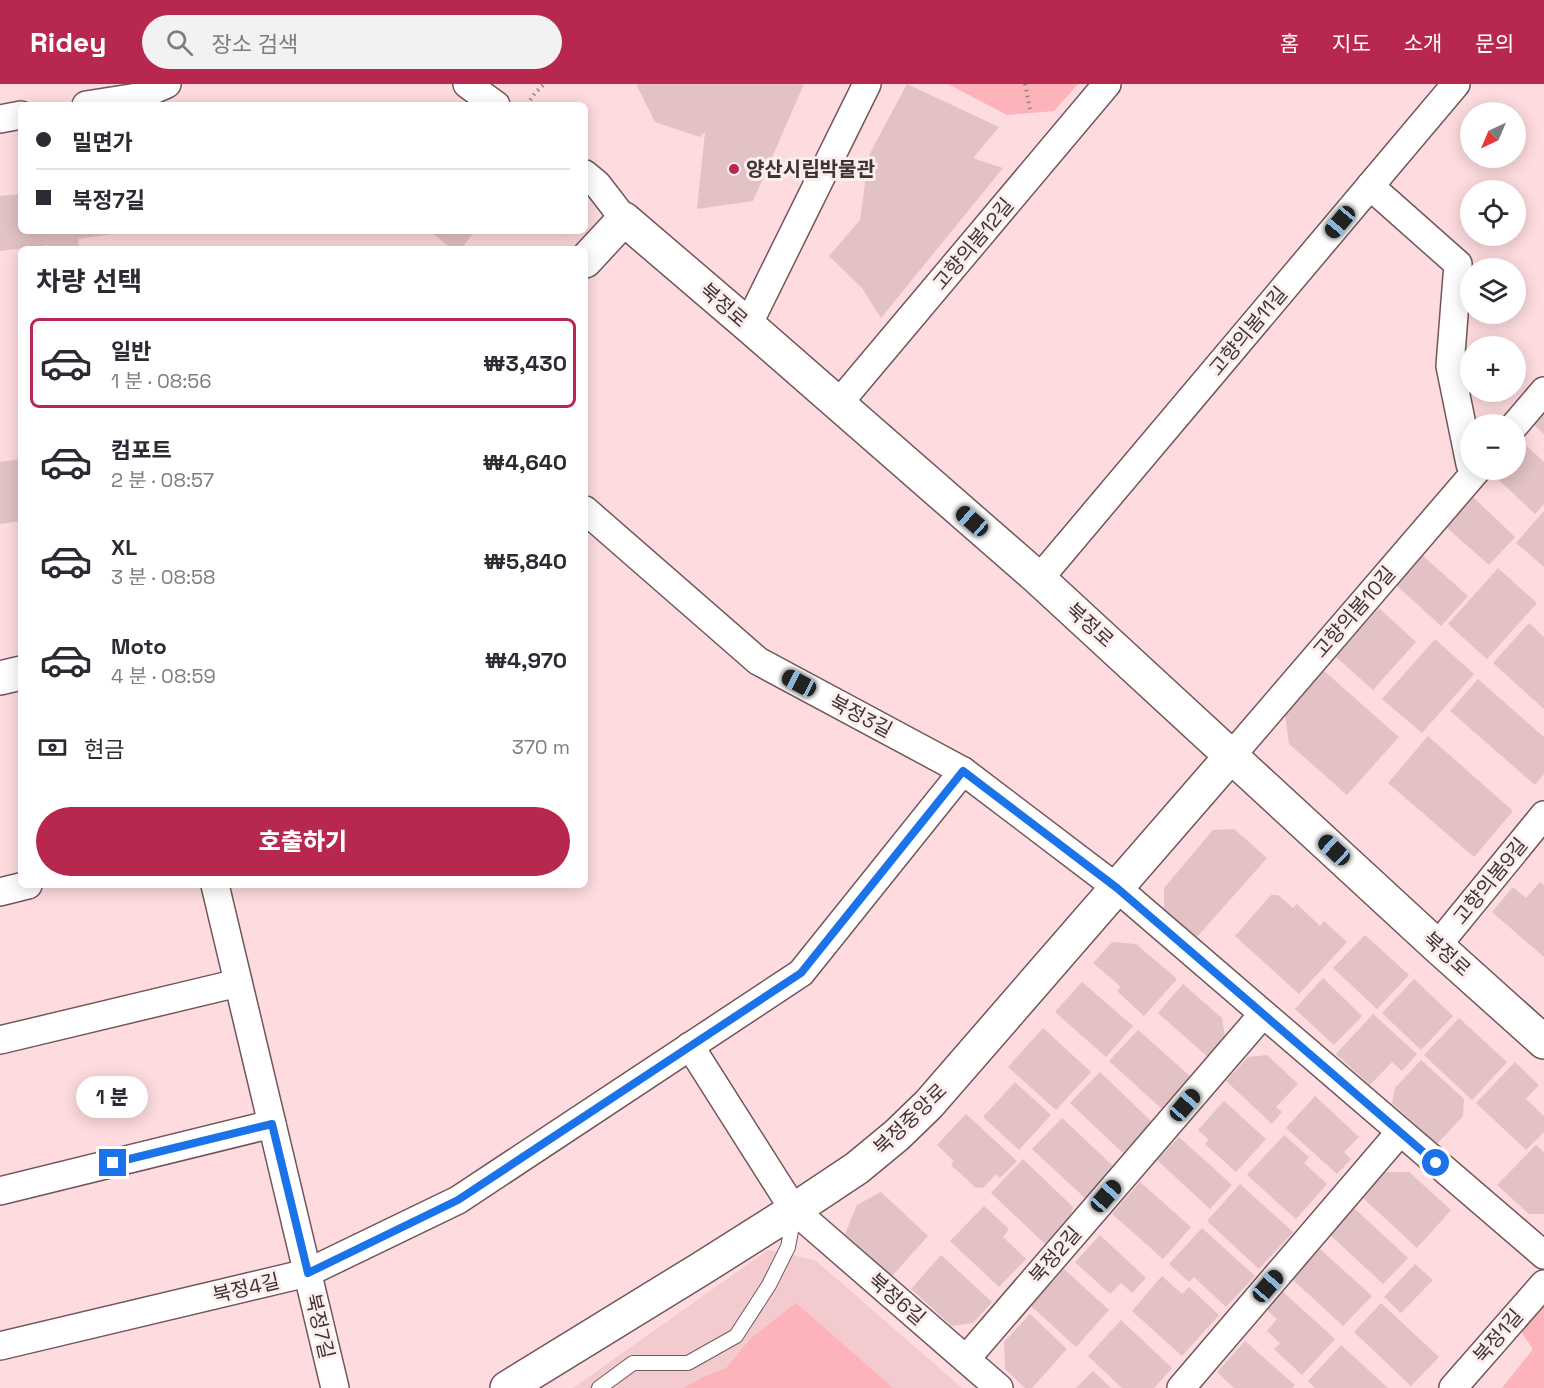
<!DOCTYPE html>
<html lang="ko">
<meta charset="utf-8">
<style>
body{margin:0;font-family:"Space Grotesk","Noto Sans KR",sans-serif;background:#f2f2f3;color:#2b2b33;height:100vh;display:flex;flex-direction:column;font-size:22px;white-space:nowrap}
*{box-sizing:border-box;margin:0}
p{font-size:20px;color:#7c7c81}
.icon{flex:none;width:33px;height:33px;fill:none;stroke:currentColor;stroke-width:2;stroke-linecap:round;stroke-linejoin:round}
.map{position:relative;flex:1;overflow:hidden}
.sheet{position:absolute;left:18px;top:162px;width:570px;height:642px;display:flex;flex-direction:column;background:#fff;border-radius:9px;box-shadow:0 3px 15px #0003}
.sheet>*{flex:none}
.guide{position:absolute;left:18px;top:18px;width:570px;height:132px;border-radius:9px;box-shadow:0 3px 15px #0003;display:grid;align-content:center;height:132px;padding:0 18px;background:#fff}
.needle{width:39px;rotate:224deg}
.fabs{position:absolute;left:1460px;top:18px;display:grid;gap:12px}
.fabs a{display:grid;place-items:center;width:66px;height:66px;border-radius:50%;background:#fff;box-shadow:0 3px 15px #0003;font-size:30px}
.end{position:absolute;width:27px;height:27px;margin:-14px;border:8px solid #1a73e8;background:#fff;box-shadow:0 0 0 3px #fff}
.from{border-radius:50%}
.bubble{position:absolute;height:42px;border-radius:21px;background:#fff;box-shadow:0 3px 15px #0003;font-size:20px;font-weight:800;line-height:42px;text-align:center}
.car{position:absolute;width:18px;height:36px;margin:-18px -9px;border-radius:8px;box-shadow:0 0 4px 2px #0007;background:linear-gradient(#222 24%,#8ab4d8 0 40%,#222 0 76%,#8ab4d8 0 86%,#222 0)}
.guide b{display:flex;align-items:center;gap:21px;height:57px;font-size:22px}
.guide b+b{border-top:2px solid #e1e1e2}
.guide i{width:15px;height:15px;background:#2b2b33}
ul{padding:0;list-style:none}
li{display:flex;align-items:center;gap:18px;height:90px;margin:0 12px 9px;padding:0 6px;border:3px solid transparent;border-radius:9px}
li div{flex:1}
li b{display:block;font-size:22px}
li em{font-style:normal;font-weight:800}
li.on{border-color:#b8274d}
li>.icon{width:54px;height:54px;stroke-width:1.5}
h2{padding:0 18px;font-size:27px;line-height:72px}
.pay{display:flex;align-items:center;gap:15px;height:66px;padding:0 18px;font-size:22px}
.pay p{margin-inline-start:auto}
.primary-button{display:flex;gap:12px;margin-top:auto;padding:12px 18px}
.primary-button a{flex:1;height:69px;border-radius:36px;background:#b8274d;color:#fff;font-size:24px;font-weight:800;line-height:69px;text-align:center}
header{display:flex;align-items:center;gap:36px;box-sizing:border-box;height:84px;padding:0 30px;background:#b8274d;color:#fff}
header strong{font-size:28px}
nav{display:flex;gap:33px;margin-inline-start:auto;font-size:21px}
.search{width:420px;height:54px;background:#f2f2f3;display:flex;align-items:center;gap:15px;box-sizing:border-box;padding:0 21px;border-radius:33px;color:#7c7c81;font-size:22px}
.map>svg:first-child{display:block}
</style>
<header>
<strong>Ridey</strong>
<div class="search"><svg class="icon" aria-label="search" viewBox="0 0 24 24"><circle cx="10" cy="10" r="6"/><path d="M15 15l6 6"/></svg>장소 검색</div>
<nav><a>홈</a><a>지도</a><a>소개</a><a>문의</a></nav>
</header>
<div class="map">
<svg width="1544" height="1304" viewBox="0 0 1544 1304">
<rect width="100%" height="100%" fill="#fddbde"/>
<polygon fill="#f3cbce" points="768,1166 815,1176 962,1304 573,1304"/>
<g fill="#feb3bb">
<polygon points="948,0 1078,0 1054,27 1007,31"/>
<polygon points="796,1219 893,1304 684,1304 703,1293 726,1284 752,1253"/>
<polygon points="1544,1222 1544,1304 1502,1304 1533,1265 1521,1248"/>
</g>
<g fill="#e2c2c4">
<polygon points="638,0 804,0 753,117 697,125 705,48 700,53 655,38 637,2"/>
<polygon points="907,0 999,43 973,74 1003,84 881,234 862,204 829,172 860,136 869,71"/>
<polygon points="21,110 21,147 126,147 126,148 78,155 79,164 48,165 48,161 0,167 0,112"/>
<polygon points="430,147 475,147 461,165 452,165"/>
<polygon points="1544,320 1544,350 1529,336"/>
<polygon points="1518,354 1544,378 1544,420 1535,430 1489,387 1490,386 1515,386 1515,358"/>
<polygon points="21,375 21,437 0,440 0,378"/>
<polygon points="1473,413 1515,453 1489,481 1446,443"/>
<polygon points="1544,427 1544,483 1516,459"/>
<polygon points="1422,471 1468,512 1441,542 1395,500"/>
<polygon points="1498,484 1537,519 1487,575 1448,540"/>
<polygon points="1379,524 1416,558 1373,606 1336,573"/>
<polygon points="1529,539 1544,553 1544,625 1493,579"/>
<polygon points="1435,555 1474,590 1422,649 1382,615"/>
<polygon points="1323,586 1399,653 1347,711 1289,660 1285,630"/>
<polygon points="1478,595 1544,653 1544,690 1535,701 1450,627"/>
<polygon points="1428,652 1513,727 1474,773 1388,699"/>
<polygon points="1234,745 1267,774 1197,853 1164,825 1164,804 1213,746"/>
<polygon points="1540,798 1544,801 1544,873 1492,828 1513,803 1526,814"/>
<polygon points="1271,811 1278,811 1293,824 1297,820 1320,842 1324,837 1347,858 1299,910 1235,852"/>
<polygon points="1365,851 1409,891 1377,925 1333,884"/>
<polygon points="1112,858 1136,860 1177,895 1144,932 1117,907 1121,903 1093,879"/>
<polygon points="1323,894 1362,932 1334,961 1295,925"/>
<polygon points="1414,895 1453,932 1421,966 1382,929"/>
<polygon points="1082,898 1133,942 1106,973 1055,928"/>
<polygon points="1183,900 1222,934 1225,953 1208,973 1158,929"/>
<polygon points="1373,930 1417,970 1402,987 1392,978 1370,1001 1336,970"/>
<polygon points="1459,934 1507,978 1472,1016 1424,971"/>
<polygon points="1043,944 1091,988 1056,1026 1008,983"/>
<polygon points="1138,946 1191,993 1162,1025 1109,977"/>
<polygon points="1267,971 1298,1000 1276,1023 1282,1028 1272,1040 1226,997 1248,973"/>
<polygon points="1421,976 1464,1015 1463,1032 1437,1060 1392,1019 1395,1004"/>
<polygon points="1515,978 1539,1001 1526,1015 1544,1032 1544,1048 1526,1066 1476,1019"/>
<polygon points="1100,988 1152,1038 1123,1069 1070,1019"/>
<polygon points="1015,998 1051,1031 1019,1066 983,1033"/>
<polygon points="1315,1012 1359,1053 1344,1068 1351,1075 1337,1090 1286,1044"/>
<polygon points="1224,1017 1266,1055 1236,1088 1205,1060 1209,1056 1198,1046"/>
<polygon points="966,1030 1017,1077 1000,1094 996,1090 983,1104 975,1103 951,1081 954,1077 937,1061"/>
<polygon points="1062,1034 1114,1083 1085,1114 1032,1065"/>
<polygon points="1284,1051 1309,1073 1304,1079 1327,1100 1296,1135 1247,1091"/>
<polygon points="1179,1053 1232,1101 1210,1125 1157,1076"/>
<polygon points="1536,1061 1544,1068 1544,1130 1529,1130 1497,1101"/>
<polygon points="1023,1075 1073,1123 1070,1133 1045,1160 991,1109"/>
<polygon points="1385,1088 1409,1088 1451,1126 1417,1164 1362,1113"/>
<polygon points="1140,1098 1191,1143 1163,1175 1112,1130"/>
<polygon points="1240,1100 1293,1148 1259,1185 1207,1137"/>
<polygon points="881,1108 928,1152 892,1192 845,1150 857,1121"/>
<polygon points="984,1122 1009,1145 1003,1153 1026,1175 999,1203 950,1157"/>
<polygon points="1354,1124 1408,1174 1383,1200 1329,1150"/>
<polygon points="1202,1144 1255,1192 1226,1223 1194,1193 1189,1198 1169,1180"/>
<polygon points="1100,1151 1146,1194 1132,1209 1121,1199 1110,1210 1075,1178"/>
<polygon points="1320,1165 1372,1212 1343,1242 1292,1195"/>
<polygon points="941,1171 992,1218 973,1239 952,1242 911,1205"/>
<polygon points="1415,1180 1433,1196 1401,1229 1384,1213"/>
<polygon points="1064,1185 1109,1226 1076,1263 1031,1222"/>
<polygon points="1162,1192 1182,1210 1189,1203 1219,1231 1182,1272 1132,1227"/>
<polygon points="1282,1207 1335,1255 1302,1291 1274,1265 1280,1259 1267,1247 1277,1235 1266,1225"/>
<polygon points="1381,1219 1439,1273 1411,1302 1354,1248"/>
<polygon points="1030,1230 1067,1265 1032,1304 1025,1304 1005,1285 1004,1258"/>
<polygon points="1121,1236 1172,1284 1154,1304 1122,1304 1088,1272"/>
<polygon points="1245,1257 1295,1301 1292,1304 1234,1304 1217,1288"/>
<polygon points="1341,1261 1388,1304 1315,1304 1308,1297"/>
<polygon points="1093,1287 1111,1304 1076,1304"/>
</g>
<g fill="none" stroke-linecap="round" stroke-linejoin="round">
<g stroke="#725659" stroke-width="16">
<polyline id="service" points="599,1304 633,1279 688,1279 736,1252 769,1201 788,1163 794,1131"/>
</g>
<g stroke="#725659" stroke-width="30">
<g id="minor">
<polyline points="467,0 496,21"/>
<polyline points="86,21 138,13 167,0"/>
<polyline points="0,35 21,31"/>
<polyline points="585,90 597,100 624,135"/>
<polyline points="1370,102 1458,180 1450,282 1470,380"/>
<polyline points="748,241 867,0"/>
<polyline points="838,320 1107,0"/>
<polyline points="1515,341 1544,307"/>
<polyline points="585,426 758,577 963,687 1117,804 1544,1171"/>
<polyline points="1039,495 1456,0"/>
<polyline points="1232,671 1477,386"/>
<polyline points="215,801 335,1304"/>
<polyline points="0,808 28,801"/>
<polyline points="1437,862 1544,731"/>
<polyline points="0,956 238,899"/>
<polyline points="690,962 794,1126 999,1304"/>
<polyline points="0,1107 272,1040"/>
<polyline points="0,1262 307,1189 458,1116 801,889 963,687"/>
<polyline points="966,1275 1263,930"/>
<polyline points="1181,1304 1400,1048"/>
<polyline points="1453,1304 1544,1200"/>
</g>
</g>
<g stroke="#725659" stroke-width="36">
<g id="tertiary">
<polyline points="585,177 624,135 748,241 1039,495 1437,862 1544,958"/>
<polyline points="0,594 21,589"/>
<polyline points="507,1304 699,1186 794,1126 857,1084 897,1051 929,1020 1232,671"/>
</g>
</g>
<g stroke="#9b8486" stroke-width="4" stroke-dasharray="1.5 4.5" stroke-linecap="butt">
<polyline points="1025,0 1030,25"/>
<polyline points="527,21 535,9 544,0"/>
</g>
<use href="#service" stroke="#fff" stroke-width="14"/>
<use href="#minor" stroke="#fff" stroke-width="27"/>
<use href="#tertiary" stroke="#fff" stroke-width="33"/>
</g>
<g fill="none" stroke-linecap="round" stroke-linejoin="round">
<polyline stroke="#1a73e8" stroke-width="8" points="113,1079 272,1040 308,1189 458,1116 801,889 963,687 1117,804 1436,1079"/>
</g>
<circle fill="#b8274d" stroke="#fceeef" stroke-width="2" cx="734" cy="85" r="6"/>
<g text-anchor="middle" stroke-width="6" stroke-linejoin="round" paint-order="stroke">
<g font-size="20" font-weight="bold" fill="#403334" stroke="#fceeef" text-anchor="start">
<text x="746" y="92">양산시립박물관</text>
</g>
<g font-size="20" fill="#403334" stroke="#fceeef">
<text transform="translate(973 160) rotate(-50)" y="7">고향의봄12길</text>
<text transform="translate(724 221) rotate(41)" y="7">북정로</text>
<text transform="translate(1248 247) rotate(-50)" y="7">고향의봄11길</text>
<text transform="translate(1354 528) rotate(-49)" y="7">고향의봄10길</text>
<text transform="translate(1090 541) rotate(42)" y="7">북정로</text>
<text transform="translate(861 632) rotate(28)" y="7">북정3길</text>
<text transform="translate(1490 797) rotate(-51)" y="7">고향의봄9길</text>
<text transform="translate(1447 870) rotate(42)" y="7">북정로</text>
<text transform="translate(910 1035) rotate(-44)" y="7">북정중앙로</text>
<text transform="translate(1055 1171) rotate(-49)" y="7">북정2길</text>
<text transform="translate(246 1204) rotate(-13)" y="7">북정4길</text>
<text transform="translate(897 1215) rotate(41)" y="7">북정6길</text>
<text transform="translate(320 1242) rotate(77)" y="7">북정7길</text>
<text transform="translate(1498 1252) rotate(-49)" y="7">북정1길</text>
</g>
</g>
</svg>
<div class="fabs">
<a><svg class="needle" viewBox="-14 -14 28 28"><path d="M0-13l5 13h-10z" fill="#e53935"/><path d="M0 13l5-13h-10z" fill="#7c7c81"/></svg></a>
<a><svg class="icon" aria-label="locate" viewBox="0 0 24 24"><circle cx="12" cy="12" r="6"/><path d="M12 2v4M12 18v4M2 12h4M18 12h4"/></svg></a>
<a><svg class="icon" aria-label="layers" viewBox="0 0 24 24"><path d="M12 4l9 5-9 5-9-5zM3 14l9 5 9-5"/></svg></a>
<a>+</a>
<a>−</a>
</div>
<i class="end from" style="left:1436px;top:1079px"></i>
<i class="end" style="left:113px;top:1079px"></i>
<div class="bubble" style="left:76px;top:992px;width:72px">1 분</div>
<i class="car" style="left:1340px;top:138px;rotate:220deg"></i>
<i class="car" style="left:972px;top:437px;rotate:311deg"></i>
<i class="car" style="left:799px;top:599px;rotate:298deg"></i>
<i class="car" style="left:1334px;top:766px;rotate:313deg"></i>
<i class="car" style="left:1185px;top:1021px;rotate:41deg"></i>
<i class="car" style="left:1106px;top:1112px;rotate:41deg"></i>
<i class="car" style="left:1268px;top:1202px;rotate:41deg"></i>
<div class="guide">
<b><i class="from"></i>밀면가</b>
<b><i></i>북정7길</b>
</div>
<section class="sheet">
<h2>차량 선택</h2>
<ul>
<li class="on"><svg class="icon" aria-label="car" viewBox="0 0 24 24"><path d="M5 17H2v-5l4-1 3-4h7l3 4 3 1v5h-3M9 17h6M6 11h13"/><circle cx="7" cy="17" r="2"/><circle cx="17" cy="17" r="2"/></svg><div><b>일반</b><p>1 분 · 08:56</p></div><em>₩3,430</em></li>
<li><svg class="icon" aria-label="car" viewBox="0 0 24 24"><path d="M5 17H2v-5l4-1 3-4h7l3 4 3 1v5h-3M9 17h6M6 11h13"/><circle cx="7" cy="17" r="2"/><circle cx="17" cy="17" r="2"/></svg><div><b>컴포트</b><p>2 분 · 08:57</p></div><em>₩4,640</em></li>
<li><svg class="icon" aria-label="car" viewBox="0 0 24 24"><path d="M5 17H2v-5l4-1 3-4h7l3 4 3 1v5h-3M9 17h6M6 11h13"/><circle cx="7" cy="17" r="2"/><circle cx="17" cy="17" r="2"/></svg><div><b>XL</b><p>3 분 · 08:58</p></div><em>₩5,840</em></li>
<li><svg class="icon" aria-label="car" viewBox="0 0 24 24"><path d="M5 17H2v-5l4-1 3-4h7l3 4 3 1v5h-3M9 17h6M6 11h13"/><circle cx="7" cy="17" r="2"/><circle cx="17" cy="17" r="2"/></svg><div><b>Moto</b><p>4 분 · 08:59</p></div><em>₩4,970</em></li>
</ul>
<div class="pay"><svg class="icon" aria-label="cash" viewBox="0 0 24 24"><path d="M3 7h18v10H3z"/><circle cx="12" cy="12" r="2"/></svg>현금<p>370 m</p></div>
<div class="primary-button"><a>호출하기</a></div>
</section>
</div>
